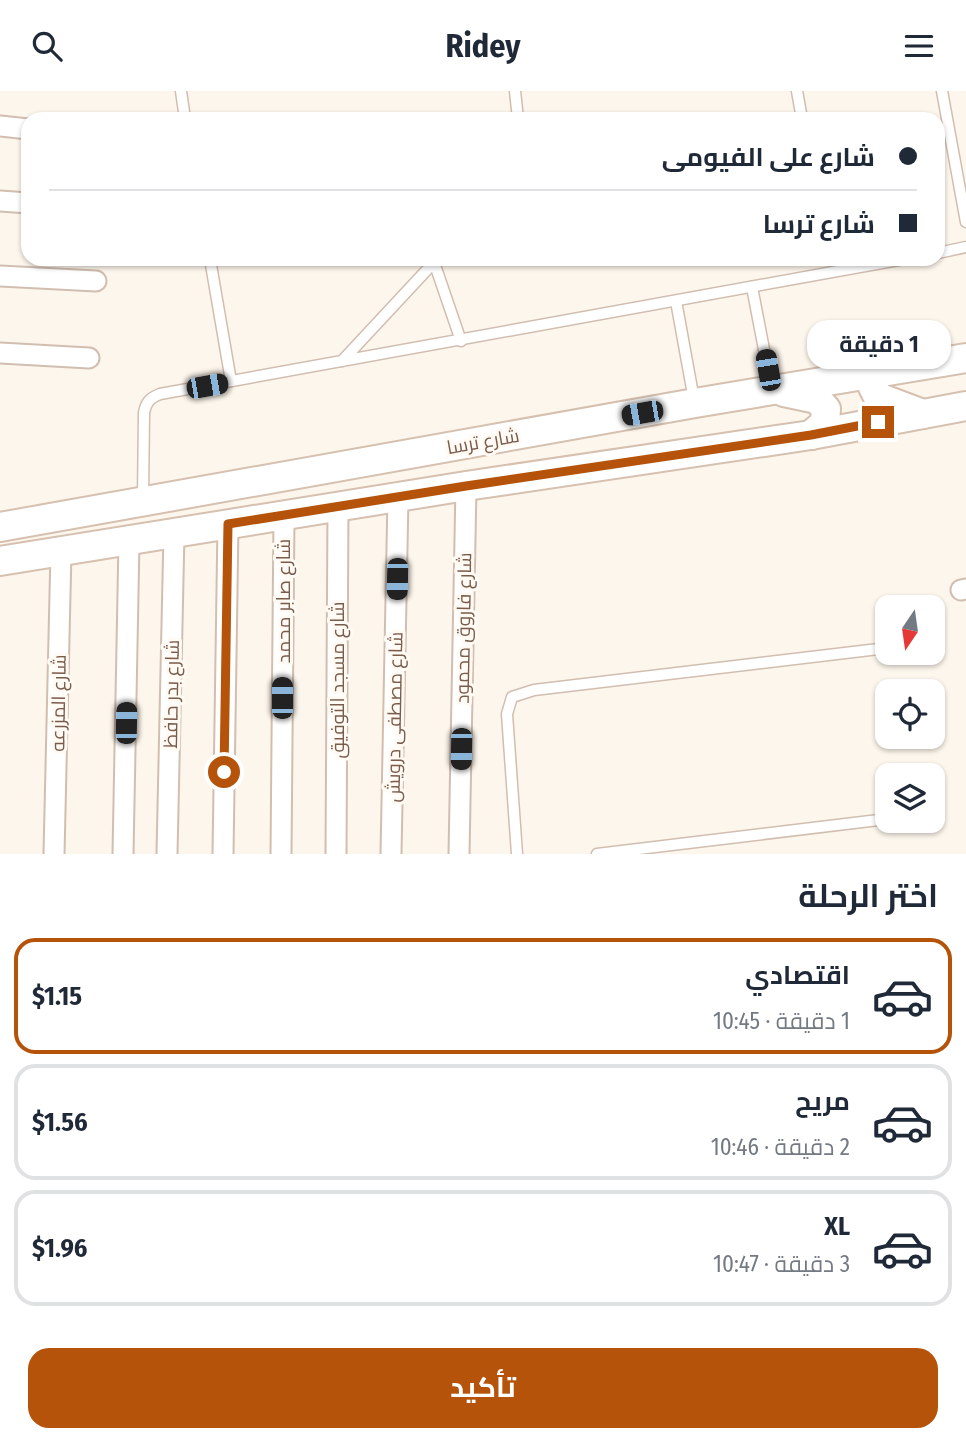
<!DOCTYPE html>
<html lang="ar">
<meta charset="utf-8">
<style>
body{margin:0;font-family:"Fira Sans Condensed",Cairo,sans-serif;background:#f2f2f3;color:#1f2937;direction:rtl;height:100vh;display:flex;flex-direction:column;font-size:26px;white-space:nowrap}
*{box-sizing:border-box;margin:0}
p{font-size:23px;color:#747a83}
.icon{flex:none;width:38px;height:38px;fill:none;stroke:currentColor;stroke-width:2;stroke-linecap:round;stroke-linejoin:round}
.map{position:relative;height:763px;overflow:hidden;direction:ltr}
.side{display:flex;flex-direction:column;background:#fff;flex:1}
.side>*{flex:none}
.guide{position:absolute;left:21px;top:21px;width:924px;height:154px;border-radius:21px;box-shadow:0 2px 5px #0004;direction:rtl;display:grid;align-content:center;height:154px;padding:0 28px;background:#fff}
.needle{width:46px;rotate:193deg}
.fabs{position:absolute;left:875px;top:504px;display:grid;gap:14px}
.fabs a{display:grid;place-items:center;width:70px;height:70px;border-radius:14px;background:#fff;box-shadow:0 2px 5px #0004;font-size:35px}
.end{position:absolute;width:32px;height:32px;margin:-16px;border:9px solid #b45309;background:#fff;box-shadow:0 0 0 4px #fff}
.from{border-radius:50%}
.bubble{position:absolute;height:49px;border-radius:21px;background:#fff;box-shadow:0 2px 5px #0004;font-size:23px;font-weight:700;line-height:49px;text-align:center;direction:rtl}
.car{position:absolute;width:21px;height:42px;margin:-21px -10px;border-radius:9px;box-shadow:0 0 5px 2px #0007;background:linear-gradient(#222 24%,#8ab4d8 0 40%,#222 0 76%,#8ab4d8 0 86%,#222 0)}
.guide b{display:flex;align-items:center;gap:24px;height:66px;font-size:26px}
.guide b+b{border-top:2px solid #e0e1e3}
.guide i{width:18px;height:18px;background:#1f2937}
ul{padding:0;list-style:none}
li{display:flex;align-items:center;gap:21px;height:116px;margin:0 14px 10px;padding:0 14px;border:4px solid #e0e1e3;border-radius:21px}
li div{flex:1}
li b{display:block;font-size:26px}
li em{font-style:normal;font-weight:700}
li.current{border-color:#b45309}
li>.icon{width:63px;height:63px;stroke-width:1.5}
h2{padding:0 28px;font-size:32px;line-height:84px}
.action{display:flex;gap:14px;margin-top:auto;padding:14px 28px}
.action a{flex:1;height:80px;border-radius:21px;background:#b45309;color:#fff;font-size:28px;font-weight:700;line-height:80px;text-align:center}
header{display:flex;justify-content:space-between;align-items:center;height:91px;padding:0 28px;background:#fff;font-size:32px;font-weight:700}
.map>svg:first-child{display:block}
</style>
<header><svg class="icon" aria-label="menu" viewBox="0 0 24 24"><path d="M4 6h16M4 12h16M4 18h16"/></svg>Ridey<svg class="icon" aria-label="search" viewBox="0 0 24 24"><circle cx="10" cy="10" r="6"/><path d="M15 15l6 6"/></svg></header>
<div class="map">
<svg width="966" height="763" viewBox="0 0 966 763">
<rect width="100%" height="100%" fill="#fdf6ec"/>
<g fill="none" stroke-linecap="round" stroke-linejoin="round">
<g stroke="#d1beb0" stroke-width="13">
<g id="service">
<polyline points="181,0 185,28"/>
<polyline points="515,0 518,28"/>
<polyline points="797,0 802,28"/>
<polyline points="942,0 966,131"/>
<polyline points="938,162 966,156"/>
<polyline points="210,168 231,290"/>
<polyline points="431,169 434,171 461,250"/>
<polyline points="752,196 771,295"/>
<polyline points="676,210 694,309"/>
<polyline points="342,270 437,168"/>
<path d="M143 407 144 322C146 311 150 307 160 303L904 168"/>
<polyline points="517,763 507,623 512,606 534,599 887,557"/>
<polyline points="597,763 887,728"/>
</g>
</g>
<g stroke="#d1beb0" stroke-width="23">
<g id="minor">
<polyline points="0,35 28,38"/>
<polyline points="0,110 28,112"/>
<polyline points="0,185 96,190"/>
<polyline points="0,262 89,267"/>
<polyline points="961,499 966,498"/>
<polyline points="54,763 61,460"/>
<polyline points="123,763 129,450"/>
<polyline points="167,763 174,442"/>
<polyline points="223,763 228,433"/>
<polyline points="281,763 284,425"/>
<polyline points="336,763 338,416"/>
<polyline points="391,763 398,406"/>
<polyline points="459,763 466,395"/>
</g>
</g>
<g stroke="#d6c0b0" stroke-width="32">
<g id="secondary">
<polyline points="877,282 873,296 878,306 923,323"/>
<polyline points="784,301 817,308 826,318 825,332 811,344"/>
<polyline points="0,436 695,312 966,267"/>
<polyline points="0,470 466,395 811,344 966,315"/>
</g>
</g>
<use href="#service" stroke="#fff" stroke-width="10"/>
<use href="#minor" stroke="#fff" stroke-width="19"/>
<use href="#secondary" stroke="#fff" stroke-width="28"/>
</g>
<g fill="none" stroke-linecap="round" stroke-linejoin="round">
<polyline stroke="#b45309" stroke-width="9" points="224,681 228,433 466,395 811,344 878,331"/>
</g>
<g text-anchor="middle" stroke-width="6" stroke-linejoin="round" paint-order="stroke">
<g font-size="19" fill="#7a5c4d" stroke="#fffaf3">
<text transform="translate(483 350) rotate(-10)" y="7">شارع ترسا</text>
<text transform="translate(283 510) rotate(-90)" y="7">شارع صابر محمد</text>
<text transform="translate(463 537) rotate(-89)" y="7">شارع فاروق محمود</text>
<text transform="translate(337 589) rotate(-90)" y="7">شارع مسجد التوفيق</text>
<text transform="translate(171 603) rotate(-89)" y="7">شارع بدر حافظ</text>
<text transform="translate(58 612) rotate(-89)" y="7">شارع المزرعه</text>
<text transform="translate(394 626) rotate(-89)" y="7">شارع مصطفى درويش</text>
</g>
</g>
</svg>
<div class="fabs">
<a><svg class="needle" viewBox="-14 -14 28 28"><path d="M0-13l5 13h-10z" fill="#e53935"/><path d="M0 13l5-13h-10z" fill="#747a83"/></svg></a>
<a><svg class="icon" aria-label="locate" viewBox="0 0 24 24"><circle cx="12" cy="12" r="6"/><path d="M12 2v4M12 18v4M2 12h4M18 12h4"/></svg></a>
<a><svg class="icon" aria-label="layers" viewBox="0 0 24 24"><path d="M12 4l9 5-9 5-9-5zM3 14l9 5 9-5"/></svg></a>
</div>
<i class="end from" style="left:224px;top:681px"></i>
<i class="end" style="left:878px;top:331px"></i>
<div class="bubble" style="left:807px;top:229px;width:144px">1 دقيقة</div>
<i class="car" style="left:768px;top:279px;rotate:350deg"></i>
<i class="car" style="left:207px;top:295px;rotate:80deg"></i>
<i class="car" style="left:642px;top:322px;rotate:260deg"></i>
<i class="car" style="left:397px;top:488px;rotate:181deg"></i>
<i class="car" style="left:282px;top:607px;rotate:0deg"></i>
<i class="car" style="left:126px;top:632px;rotate:1deg"></i>
<i class="car" style="left:461px;top:658px;rotate:181deg"></i>
<div class="guide">
<b><i class="from"></i>شارع على الفيومى</b>
<b><i></i>شارع ترسا</b>
</div>
</div>
<section class="side">
<h2>اختر الرحلة</h2>
<ul>
<li class="current"><svg class="icon" aria-label="car" viewBox="0 0 24 24"><path d="M5 17H2v-5l4-1 3-4h7l3 4 3 1v5h-3M9 17h6M6 11h13"/><circle cx="7" cy="17" r="2"/><circle cx="17" cy="17" r="2"/></svg><div><b>اقتصادي</b><p>1 دقيقة · 10:45</p></div><em>$1.15</em></li>
<li><svg class="icon" aria-label="car" viewBox="0 0 24 24"><path d="M5 17H2v-5l4-1 3-4h7l3 4 3 1v5h-3M9 17h6M6 11h13"/><circle cx="7" cy="17" r="2"/><circle cx="17" cy="17" r="2"/></svg><div><b>مريح</b><p>2 دقيقة · 10:46</p></div><em>$1.56</em></li>
<li><svg class="icon" aria-label="car" viewBox="0 0 24 24"><path d="M5 17H2v-5l4-1 3-4h7l3 4 3 1v5h-3M9 17h6M6 11h13"/><circle cx="7" cy="17" r="2"/><circle cx="17" cy="17" r="2"/></svg><div><b>XL</b><p>3 دقيقة · 10:47</p></div><em>$1.96</em></li>
</ul>
<div class="action"><a>تأكيد</a></div>
</section>
